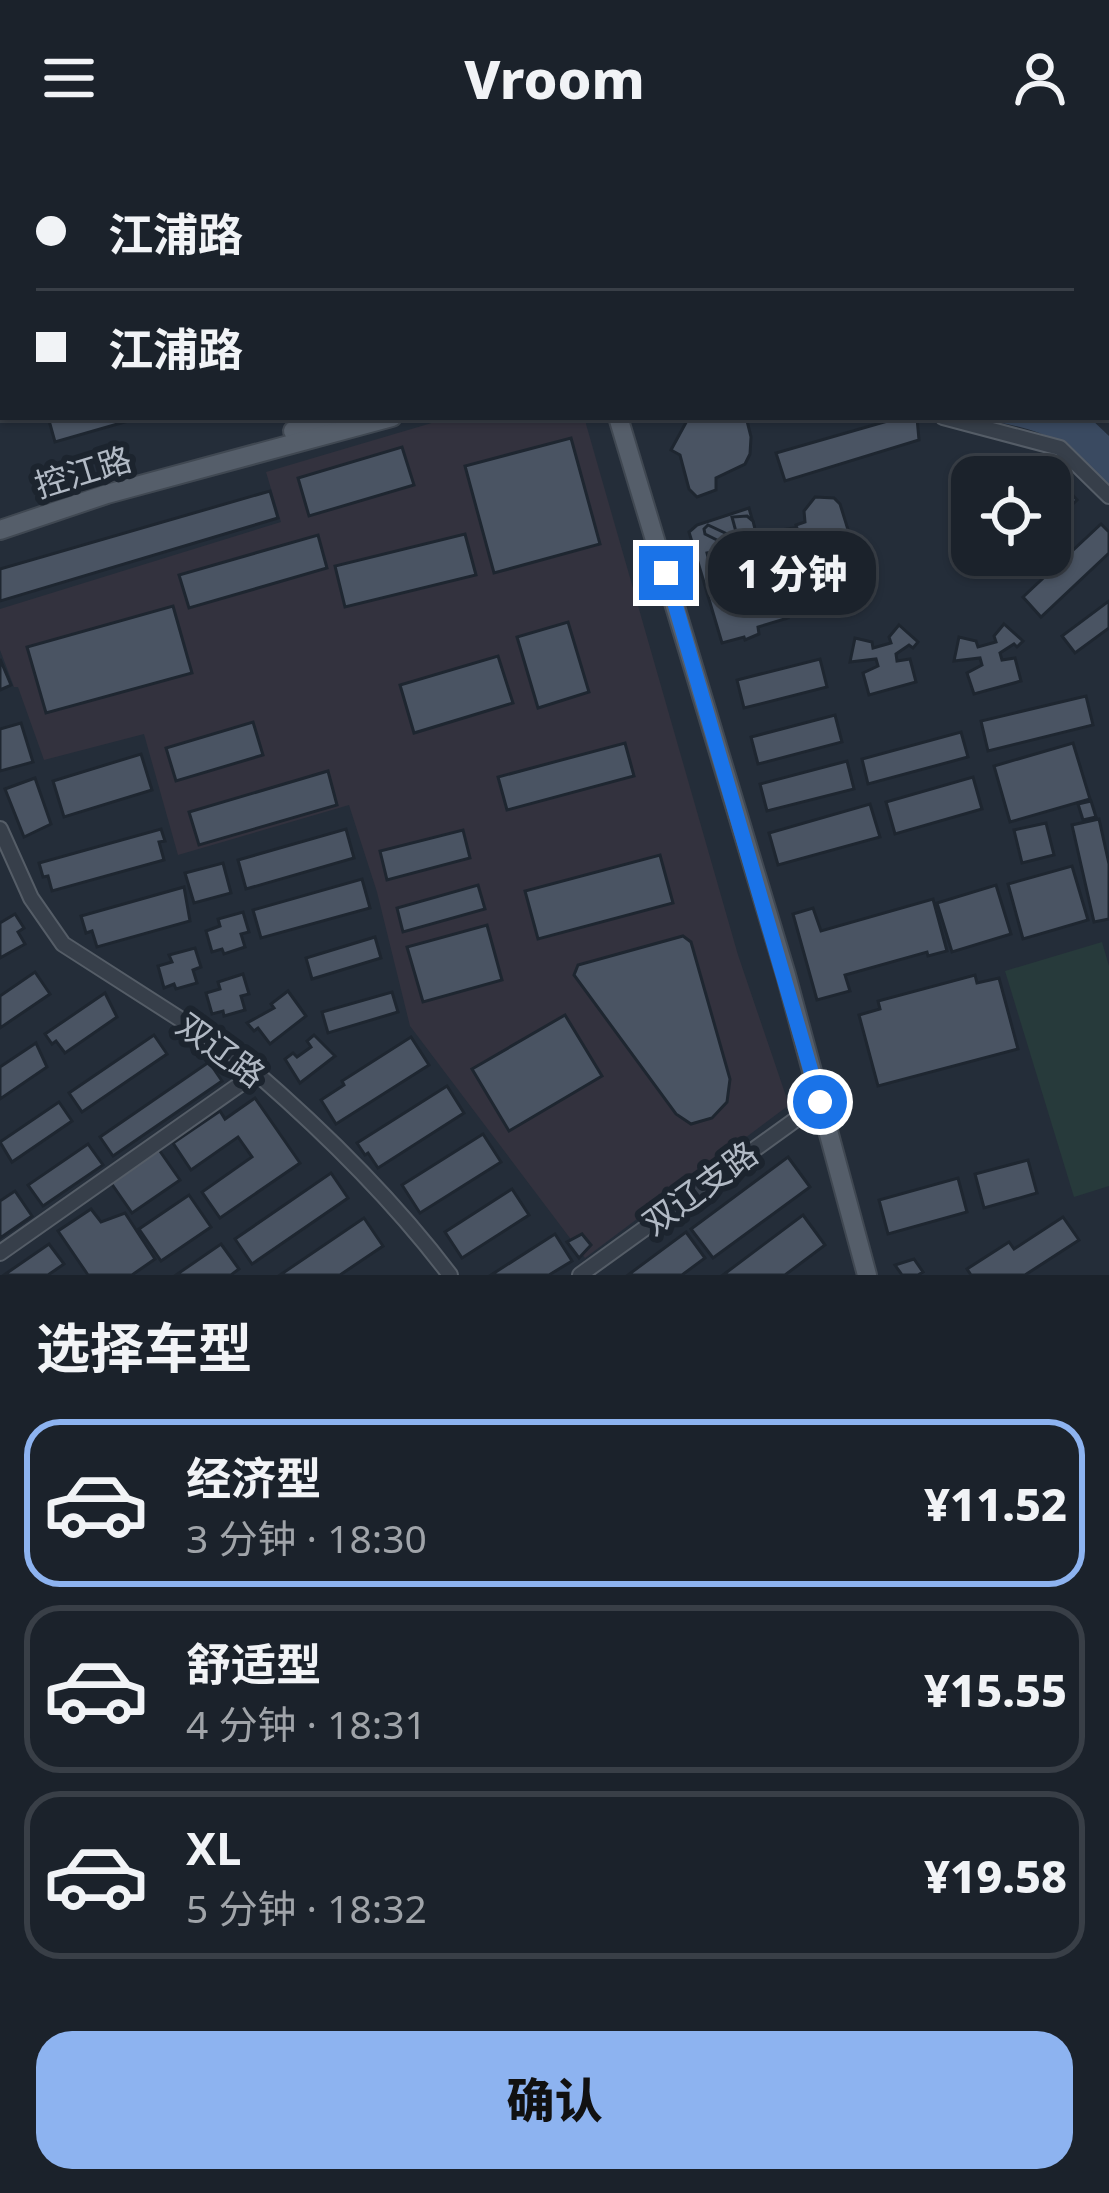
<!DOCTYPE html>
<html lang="zh">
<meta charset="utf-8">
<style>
body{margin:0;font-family:"Noto Sans","Noto Sans SC",sans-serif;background:#242a33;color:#f1f3f6;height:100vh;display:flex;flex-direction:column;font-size:45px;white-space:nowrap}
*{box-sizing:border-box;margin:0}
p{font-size:39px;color:#a0a4a9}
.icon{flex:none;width:66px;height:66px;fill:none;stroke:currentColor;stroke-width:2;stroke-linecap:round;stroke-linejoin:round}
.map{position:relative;height:1119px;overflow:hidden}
.drawer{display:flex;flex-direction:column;background:#1b222b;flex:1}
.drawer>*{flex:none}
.guide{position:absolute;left:0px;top:0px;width:1110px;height:264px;box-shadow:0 3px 9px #0004,0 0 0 3px #393f47;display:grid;align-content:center;height:264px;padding:0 36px;background:#1b222b}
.tools{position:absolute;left:951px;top:300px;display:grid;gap:24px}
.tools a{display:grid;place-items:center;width:120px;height:120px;border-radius:24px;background:#1b222b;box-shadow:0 3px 9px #0004,0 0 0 3px #393f47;font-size:60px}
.end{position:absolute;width:54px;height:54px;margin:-27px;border:15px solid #1a73e8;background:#fff;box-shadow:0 0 0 6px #fff}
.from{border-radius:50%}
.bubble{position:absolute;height:84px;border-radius:36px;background:#1b222b;box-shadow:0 3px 9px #0004,0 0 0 3px #393f47;font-size:39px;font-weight:800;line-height:84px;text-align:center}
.guide b{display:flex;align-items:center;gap:42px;height:114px;font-size:45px}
.guide b+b{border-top:3px solid #393f47}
.guide i{width:30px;height:30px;background:#f1f3f6}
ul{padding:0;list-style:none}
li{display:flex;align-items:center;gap:36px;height:168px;margin:0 24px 18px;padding:0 12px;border:6px solid #393f47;border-radius:36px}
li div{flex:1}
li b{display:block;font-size:45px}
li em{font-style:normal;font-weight:800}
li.selected{border-color:#8db3f0}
li>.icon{width:108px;height:108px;stroke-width:1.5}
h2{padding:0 36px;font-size:54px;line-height:144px}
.primary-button{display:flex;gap:24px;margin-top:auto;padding:24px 36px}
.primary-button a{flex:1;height:138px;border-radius:36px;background:#8db3f0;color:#111;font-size:48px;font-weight:800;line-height:138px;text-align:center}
header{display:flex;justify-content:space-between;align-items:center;height:156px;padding:0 36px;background:#1b222b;font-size:54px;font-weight:800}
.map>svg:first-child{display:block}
</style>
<header><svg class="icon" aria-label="menu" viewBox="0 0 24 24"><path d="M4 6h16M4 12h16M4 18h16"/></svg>Vroom<svg class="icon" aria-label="person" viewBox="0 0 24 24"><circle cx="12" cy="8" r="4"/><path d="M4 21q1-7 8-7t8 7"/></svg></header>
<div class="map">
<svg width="1109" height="1119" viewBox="0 0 1109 1119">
<rect width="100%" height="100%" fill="#242d39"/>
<polygon fill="#33323e" points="452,261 584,261 738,799 789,949 585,1102 410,870 377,736 349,649 178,699 144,578 44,604 18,531 14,531 0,494 0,453 281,366 266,316"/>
<polygon fill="#273a3b" points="1102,786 1109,810 1109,1030 1074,1041 1005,815"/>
<path fill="#3a4a61" d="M972 261H1089L1109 280V332C1058 276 1043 275 972 261Z"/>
<g fill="#4a5463" stroke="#1e2630" stroke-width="3">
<polygon points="9,0 59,0 59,3 10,3"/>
<polygon points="97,0 159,0 160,3 92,3"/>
<polygon points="246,0 305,0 306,3 235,3"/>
<polygon points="325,0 419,0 325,3"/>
<polygon points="48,261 142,261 55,286"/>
<polygon points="689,261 746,261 751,281 750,298 745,308 716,322 716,334 697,341 689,333 680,299 671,294"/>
<polygon points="898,262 917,262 919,284 785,325 776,297"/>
<polygon points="571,282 600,388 494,417 465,310"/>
<polygon points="402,291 414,329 309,360 298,322"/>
<polygon points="1061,327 1077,344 1050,370 1050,338"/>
<polygon points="270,335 278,362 0,445 0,413"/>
<polygon points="815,341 834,342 840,348 864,425 851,429 854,440 797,457 788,425 811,419 796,369 805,366 804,355"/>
<polygon points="749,352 756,378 794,372 804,403 779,412 776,419 788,462 758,471 759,478 745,484 744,481 722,487 689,376 697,369"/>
<polygon points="747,360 753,365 762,402 758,408 718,419 711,414 707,397 733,392 705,378 704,373 708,369 738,383 732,361"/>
<polygon points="1101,368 1109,376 1109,397 1041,461 1023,441"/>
<polygon points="465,378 476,419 345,451 335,410"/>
<polygon points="318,379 327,412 189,452 179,419"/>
<polygon points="987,399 1020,399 1001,417"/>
<polygon points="1109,445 1109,472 1075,497 1062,480"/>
<polygon points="173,450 192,517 46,557 27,491"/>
<polygon points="568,466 589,536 538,552 517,481"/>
<polygon points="1004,468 1023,485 1017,491 1014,488 1000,497 1002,504 1015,502 1021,525 974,538 967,517 982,509 980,502 954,505 959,481 976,485 978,491 996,486 994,480"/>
<polygon points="899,469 918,486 913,492 909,489 896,498 897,505 910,503 916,526 869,539 863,517 878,510 876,503 850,506 855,482 872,486 873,492 891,487 889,481"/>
<polygon points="498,500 513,547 414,577 400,529"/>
<polygon points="0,503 11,529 0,534"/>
<polygon points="820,503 827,531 744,552 737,524"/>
<polygon points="1086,540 1093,569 988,595 981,565"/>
<polygon points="835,559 842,586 758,608 751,581"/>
<polygon points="253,566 263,599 176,625 166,592"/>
<polygon points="21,567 33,606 0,615 0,573"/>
<polygon points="961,576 968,601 868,628 862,603"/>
<polygon points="625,587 634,620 507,654 498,621"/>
<polygon points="1073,587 1090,643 1010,666 994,610"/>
<polygon points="141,598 152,634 64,661 53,625"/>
<polygon points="847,605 854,633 767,655 760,628"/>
<polygon points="328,615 337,649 199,689 189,656"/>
<polygon points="973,621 982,653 895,678 886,646"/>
<polygon points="35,622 51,668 24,681 5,633"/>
<polygon points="1091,645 1096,661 1083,664 1078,648"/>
<polygon points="870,648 880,681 778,709 769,677"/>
<polygon points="1099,663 1109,708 1109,763 1094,766 1072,669"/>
<polygon points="1046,667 1054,699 1022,707 1014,674"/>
<polygon points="161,673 165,685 159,686 164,704 52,735 48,720 43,721 39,707"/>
<polygon points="346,673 354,702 246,733 238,704"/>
<polygon points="463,674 470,702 387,724 380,695"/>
<polygon points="660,699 673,747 538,783 525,735"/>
<polygon points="223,707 231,737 194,747 185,717"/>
<polygon points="1072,710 1088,764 1023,783 1008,728"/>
<polygon points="362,723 370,752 261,782 253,754"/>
<polygon points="478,729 485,753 403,776 397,752"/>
<polygon points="996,729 1011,778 952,796 937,747"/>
<polygon points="184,731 190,765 97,791 92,775 86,777 81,760"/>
<polygon points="933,743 947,795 928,800 927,796 845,819 850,835 817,844 793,758 813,752 821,775"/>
<polygon points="243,756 249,776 241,778 245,791 224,798 222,793 212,796 206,775 220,770 218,763"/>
<polygon points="15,758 24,772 18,776 25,788 0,802 0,767"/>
<polygon points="487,769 502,824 423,846 407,791"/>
<polygon points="683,780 691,786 730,923 727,946 712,962 691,968 676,958 574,819 578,809"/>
<polygon points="375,781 381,802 312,823 306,802"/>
<polygon points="195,792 201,811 193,814 197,827 176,833 174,828 164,832 158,810 172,806 169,799"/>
<polygon points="35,816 50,838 0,872 0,840"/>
<polygon points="243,818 249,838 241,840 245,854 224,860 223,855 212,858 206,837 220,833 218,826"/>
<polygon points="975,819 977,827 999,822 1018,893 878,930 859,859 880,853 878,845"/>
<polygon points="288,835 306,860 270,888 258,872 254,875 247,867 274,852 271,848"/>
<polygon points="392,836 398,856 328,877 322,856"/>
<polygon points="105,837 117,861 65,897 56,885 52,888 45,878"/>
<polygon points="565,859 602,920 509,975 472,913"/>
<polygon points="154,879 167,898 82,956 69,937"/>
<polygon points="314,879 335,900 300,927 285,903 293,897 297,901 311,891 307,885"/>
<polygon points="411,881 429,909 336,968 321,944 344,929 342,925"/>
<polygon points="36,887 47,911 0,943 0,911"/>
<polygon points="209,906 222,925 113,1000 100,981"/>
<polygon points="447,930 464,957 378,1012 368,997 365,999 357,987"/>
<polygon points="255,942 300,1007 220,1062 202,1036 252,1001 238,981 191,1014 173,987 220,955 225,963"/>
<polygon points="59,946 72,965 12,1006 0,986"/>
<polygon points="483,978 501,1006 420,1057 402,1029"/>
<polygon points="88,988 103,1009 43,1050 28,1029"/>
<polygon points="157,991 180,1024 132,1057 109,1024"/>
<polygon points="788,1001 810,1031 713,1102 691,1073"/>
<polygon points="1028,1004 1037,1037 984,1052 975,1018"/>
<polygon points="331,1017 348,1042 252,1108 235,1083"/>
<polygon points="958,1022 967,1056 888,1078 879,1044"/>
<polygon points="512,1033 529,1059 462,1102 445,1076"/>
<polygon points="15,1035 32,1060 0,1082 0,1045"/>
<polygon points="189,1039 211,1071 161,1105 139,1073"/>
<polygon points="91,1053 101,1066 125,1057 155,1103 132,1119 88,1119 58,1075"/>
<polygon points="803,1059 825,1089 785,1119 723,1119"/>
<polygon points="1063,1061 1079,1084 1025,1119 971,1119 967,1113 1009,1086 1014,1093"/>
<polygon points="364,1062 383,1090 340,1119 280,1119"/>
<polygon points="686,1076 705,1102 682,1119 628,1119"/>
<polygon points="555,1078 572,1105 549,1119 491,1119"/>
<polygon points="582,1078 591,1089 579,1102 567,1086"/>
<polygon points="49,1088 64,1108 48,1119 4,1119"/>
<polygon points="221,1088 239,1113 231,1119 176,1119"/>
<polygon points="914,1103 923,1116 918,1119 902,1119 895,1109"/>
</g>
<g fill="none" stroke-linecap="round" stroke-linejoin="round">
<g stroke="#555d67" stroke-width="18">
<g id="minor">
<polyline points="943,261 1060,292 1109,340"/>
<path d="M0 673 31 742 63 788 233 897C310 962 389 1038 450 1119"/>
<polyline points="0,1097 256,917"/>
<polyline points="580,1119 820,946"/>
</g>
</g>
<g stroke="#404852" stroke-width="22">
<g id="major">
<polyline points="545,0 546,3"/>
<polyline points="1107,35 1109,34"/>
<polyline points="618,261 786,819 867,1119"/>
<polyline points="293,275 340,261"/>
<polyline points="0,374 107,338 392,261"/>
</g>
</g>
<use href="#minor" stroke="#373f4a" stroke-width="14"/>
<use href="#major" stroke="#555e6a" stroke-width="18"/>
</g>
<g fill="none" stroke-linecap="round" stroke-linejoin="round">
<polyline stroke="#1a73e8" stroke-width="15" points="666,417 820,946"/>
</g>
<g text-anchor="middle" stroke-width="12" stroke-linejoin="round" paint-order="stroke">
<g font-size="33" fill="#b2bac5" stroke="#1c242e">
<text transform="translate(83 316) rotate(-17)" y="12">控江路</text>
<text transform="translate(221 894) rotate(36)" y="12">双辽路</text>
<text transform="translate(700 1032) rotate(-36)" y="12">双辽支路</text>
</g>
</g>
</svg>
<div class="tools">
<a><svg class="icon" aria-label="locate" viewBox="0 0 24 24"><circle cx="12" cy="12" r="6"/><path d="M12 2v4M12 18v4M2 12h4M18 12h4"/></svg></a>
</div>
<i class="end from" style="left:820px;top:946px"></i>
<i class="end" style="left:666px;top:417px"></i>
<div class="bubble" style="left:708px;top:375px;width:168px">1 分钟</div>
<div class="guide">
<b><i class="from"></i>江浦路</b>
<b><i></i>江浦路</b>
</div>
</div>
<section class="drawer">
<h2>选择车型</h2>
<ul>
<li class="selected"><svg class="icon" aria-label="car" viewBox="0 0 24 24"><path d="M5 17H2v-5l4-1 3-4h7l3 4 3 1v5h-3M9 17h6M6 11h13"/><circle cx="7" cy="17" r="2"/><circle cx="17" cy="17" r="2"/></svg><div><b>经济型</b><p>3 分钟 · 18:30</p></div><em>¥11.52</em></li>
<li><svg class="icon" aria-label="car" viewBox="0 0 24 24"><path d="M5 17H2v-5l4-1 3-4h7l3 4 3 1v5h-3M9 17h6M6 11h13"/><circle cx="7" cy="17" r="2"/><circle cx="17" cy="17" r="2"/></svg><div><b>舒适型</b><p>4 分钟 · 18:31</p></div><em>¥15.55</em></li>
<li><svg class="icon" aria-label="car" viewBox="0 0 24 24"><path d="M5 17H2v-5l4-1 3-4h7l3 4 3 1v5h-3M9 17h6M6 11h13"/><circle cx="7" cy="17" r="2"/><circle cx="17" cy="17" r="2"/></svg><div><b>XL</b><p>5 分钟 · 18:32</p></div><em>¥19.58</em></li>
</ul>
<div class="primary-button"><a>确认</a></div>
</section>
